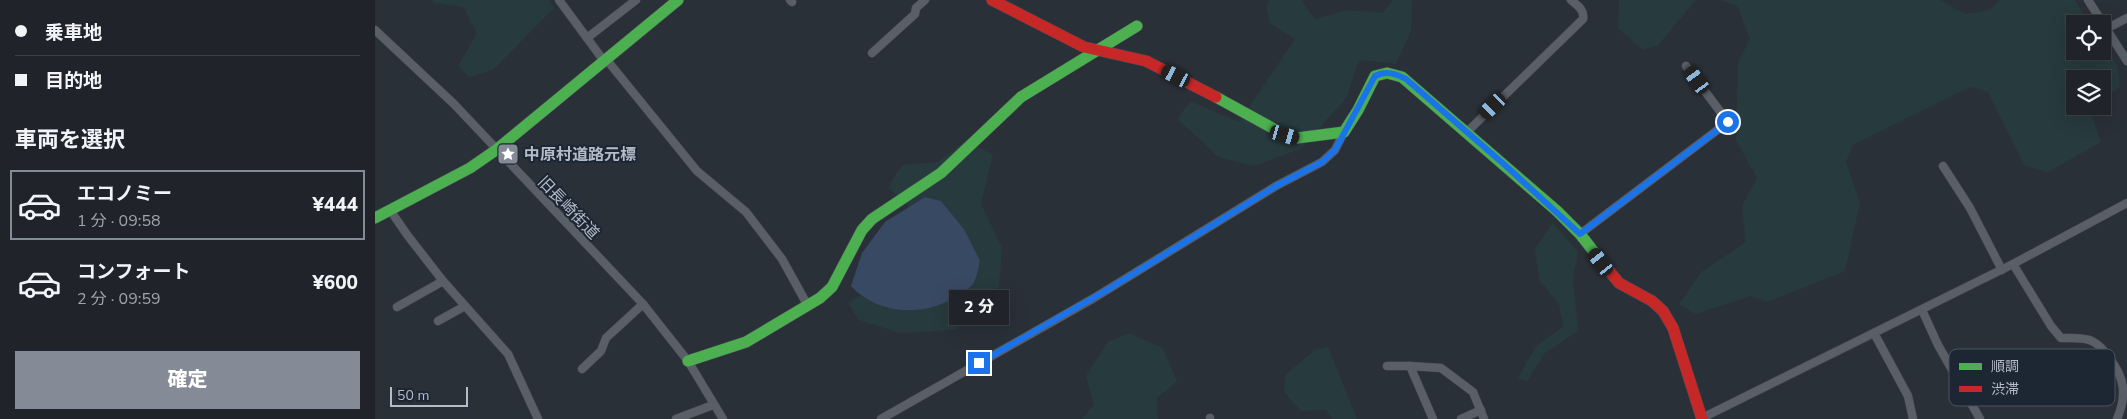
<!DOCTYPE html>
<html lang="ja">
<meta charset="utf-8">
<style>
body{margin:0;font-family:"Nunito Sans","Noto Sans JP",sans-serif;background:#2d3036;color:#f1f3f6;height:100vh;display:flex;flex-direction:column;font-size:19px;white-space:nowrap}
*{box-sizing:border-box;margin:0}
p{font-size:16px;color:#a2a4a8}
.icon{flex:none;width:28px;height:28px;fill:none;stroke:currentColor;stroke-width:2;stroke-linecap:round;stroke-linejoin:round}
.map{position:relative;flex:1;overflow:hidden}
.panel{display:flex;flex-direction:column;background:#20242a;width:375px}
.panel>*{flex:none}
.top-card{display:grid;align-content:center;height:110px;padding:0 15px;background:#20242a}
.fabs{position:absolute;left:1691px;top:15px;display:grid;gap:10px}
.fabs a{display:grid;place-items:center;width:45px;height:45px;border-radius:0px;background:#20242a;box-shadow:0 5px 20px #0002,0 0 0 1px #3d4147;font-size:25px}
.scale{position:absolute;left:15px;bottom:12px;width:78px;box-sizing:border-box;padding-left:5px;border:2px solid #b4bcc9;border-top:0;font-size:14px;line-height:18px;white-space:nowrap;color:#b4bcc9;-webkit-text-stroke:4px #1d2633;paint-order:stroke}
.end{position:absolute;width:22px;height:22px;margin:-11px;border:6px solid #1a73e8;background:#fff;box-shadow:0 0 0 2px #fff}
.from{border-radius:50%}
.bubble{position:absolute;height:35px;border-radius:0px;background:#20242a;box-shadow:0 5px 20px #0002,0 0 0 1px #3d4147;font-size:16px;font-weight:800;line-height:35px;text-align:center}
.car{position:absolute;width:15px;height:30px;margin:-15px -8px;border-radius:6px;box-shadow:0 0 4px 1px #0007;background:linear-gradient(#222 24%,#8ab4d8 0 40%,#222 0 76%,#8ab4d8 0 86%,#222 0)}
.top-card b{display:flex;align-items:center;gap:18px;height:48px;font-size:19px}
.top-card b+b{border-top:1px solid #3d4147}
.top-card i{width:12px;height:12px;background:#f1f3f6}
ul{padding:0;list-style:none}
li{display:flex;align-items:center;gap:15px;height:70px;margin:0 10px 8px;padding:0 5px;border:2px solid transparent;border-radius:0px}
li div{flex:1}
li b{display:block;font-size:19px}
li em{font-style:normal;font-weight:800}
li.current{border-color:#848b96}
li>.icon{width:45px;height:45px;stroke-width:1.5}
h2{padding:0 15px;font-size:22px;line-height:60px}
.primary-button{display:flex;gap:10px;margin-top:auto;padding:10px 15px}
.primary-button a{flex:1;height:58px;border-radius:0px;background:#848b96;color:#fff;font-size:20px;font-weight:800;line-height:58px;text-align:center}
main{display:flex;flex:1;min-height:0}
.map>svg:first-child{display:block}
</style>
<main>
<section class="panel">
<div class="top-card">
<b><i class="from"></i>乗車地</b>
<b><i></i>目的地</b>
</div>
<h2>車両を選択</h2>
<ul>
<li class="current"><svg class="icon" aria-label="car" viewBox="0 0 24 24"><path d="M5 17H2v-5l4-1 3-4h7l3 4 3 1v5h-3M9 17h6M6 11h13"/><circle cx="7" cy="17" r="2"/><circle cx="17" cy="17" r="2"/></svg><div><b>エコノミー</b><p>1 分 · 09:58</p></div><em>¥444</em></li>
<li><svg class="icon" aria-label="car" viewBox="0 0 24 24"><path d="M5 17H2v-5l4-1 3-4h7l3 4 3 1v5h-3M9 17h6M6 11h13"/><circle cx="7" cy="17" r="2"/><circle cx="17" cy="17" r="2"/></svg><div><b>コンフォート</b><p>2 分 · 09:59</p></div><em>¥600</em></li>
</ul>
<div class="primary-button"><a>確定</a></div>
</section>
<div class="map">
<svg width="1752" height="419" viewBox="0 0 1752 419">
<rect width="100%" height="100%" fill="#2a3038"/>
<g fill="#273a3e">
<polygon points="57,0 174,0 179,8 118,70 94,77 83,66 102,33 88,7 59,3"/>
<polygon points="895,0 926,0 940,19 973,10 1008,13 1018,0 1037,0 1036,31 1021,64 984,60 972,97 925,149 879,166 843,157 803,119 815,101 864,122 920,39 895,23 891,7"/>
<polygon points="1244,0 1321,0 1283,45 1268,50 1243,28"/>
<polygon points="1346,0 1565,0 1591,14 1614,10 1625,0 1700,0 1715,24 1700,24 1700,51 1728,51 1728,43 1743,67 1745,87 1728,100 1728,79 1700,79 1700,106 1720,106 1715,111 1726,142 1673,172 1650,166 1613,92 1595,87 1478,145 1471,162 1485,203 1470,271 1392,302 1376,296 1321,314 1304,304 1326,272 1371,242 1367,206 1382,178 1361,140 1363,63 1375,39 1363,7"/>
<polygon points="591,140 618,155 606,204 627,248 624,287 579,330 525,333 484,320 473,303 485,296 512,308 589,229 566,201 550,197 534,207 513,187 527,165 563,162"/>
<polygon points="1178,223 1203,252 1198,280 1203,331 1170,353 1152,381 1143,378 1161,346 1188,327 1184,304 1164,279 1160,248"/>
<polygon points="754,333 788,348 802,381 782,398 783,419 707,419 719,405 711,376 733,342"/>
<polygon points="953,347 982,419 957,419 951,410 926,411 909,392 911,374 940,350"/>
</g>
<path fill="#384963" d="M550 197 566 201 589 229 605 261C603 268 602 278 598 284 595 288 587 292 583 295 551 318 502 315 476 286L487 253 510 222Z"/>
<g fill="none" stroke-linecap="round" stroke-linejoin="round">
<g stroke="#484c53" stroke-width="9">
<g id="street">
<polyline points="184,0 226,57 231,59 322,171 371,212 407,259 433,306"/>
<polyline points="415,0 417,2"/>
<polyline points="1713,0 1752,61"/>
<polyline points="1731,29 1752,18"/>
<polyline points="0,30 79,104 268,304 313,361 348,419"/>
<polyline points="212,38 261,0"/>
<polyline points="497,53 540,14 541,8 550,0"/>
<path d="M1093 131 1208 19C1210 10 1202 5 1196 0"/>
<polyline points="1568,166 1595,208 1627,270"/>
<polyline points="15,210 33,236 68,281 133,354 163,419"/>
<polyline points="1205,234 1353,122 1311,66"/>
<path d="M1638 264 1676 326 1686 338C1695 338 1710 337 1717 341 1725 345 1729 351 1734 358 1750 377 1752 396 1742 419"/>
<polyline points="22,307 68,281"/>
<polyline points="1547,310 1563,345 1605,419"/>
<polyline points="63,321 90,306"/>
<polyline points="1499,333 1533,396 1538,419"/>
<polyline points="1012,366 1035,366 1066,368 1098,392 1109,419"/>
<polyline points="1035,366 1058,419"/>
<polyline points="207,369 226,351 231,338 268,304"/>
<polyline points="835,418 835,419"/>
<polyline points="1327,418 1638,264 1752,203"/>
<polyline points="301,419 338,405"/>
<polyline points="506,419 719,298 901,186 947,162 960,150 969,132"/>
<polyline points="1086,419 1106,410"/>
</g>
</g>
<g stroke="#484c53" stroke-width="12">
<g id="fast">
<polyline points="841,97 910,135 922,138 969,132 983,110 1000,76 1012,73 1027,77 1182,211 1205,234 1227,262"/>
<polyline points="0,218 95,168 121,150 303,0"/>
<polyline points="313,361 371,342 445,298 457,287 487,230 497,219 566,173 646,97 762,26"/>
</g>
</g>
<g stroke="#484c53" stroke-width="12">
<g id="jam">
<polyline points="617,0 709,47 771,61 841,97"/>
<polyline points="1227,262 1244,283 1277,301 1288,311 1298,328 1327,419"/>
</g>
</g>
<use href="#street" stroke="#5a5e66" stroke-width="8"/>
<use href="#fast" stroke="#4caf50" stroke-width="11"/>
<use href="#jam" stroke="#c62828" stroke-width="11"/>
</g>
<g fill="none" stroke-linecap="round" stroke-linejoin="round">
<path stroke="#1a73e8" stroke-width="6" d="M604 363 732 290 901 186 947 162 960 150 1000 76C1011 70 1021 74 1031 79L1131 166 1205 234 1353 122"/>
</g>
<defs>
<g id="sight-square" transform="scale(1.125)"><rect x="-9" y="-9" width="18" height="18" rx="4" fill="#848b96" stroke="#1d2633"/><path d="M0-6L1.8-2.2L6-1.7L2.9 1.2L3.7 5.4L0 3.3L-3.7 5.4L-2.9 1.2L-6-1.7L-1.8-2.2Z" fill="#fff"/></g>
</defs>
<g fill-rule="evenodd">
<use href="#sight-square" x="133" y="154"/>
</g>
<g text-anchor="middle" stroke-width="4" stroke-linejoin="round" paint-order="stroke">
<g font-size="16" font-weight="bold" fill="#b4bcc9" stroke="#1d2633" text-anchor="start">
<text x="149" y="160">中原村道路元標</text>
</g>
<g font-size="16" fill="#b4bcc9" stroke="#1d2633">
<text transform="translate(194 207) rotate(46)" y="6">旧長崎街道</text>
</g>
</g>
<rect x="1574" y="349" width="166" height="57" rx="8" fill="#1d2633" stroke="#4a5360" stroke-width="1"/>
<rect x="1584" y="363" width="23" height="7" fill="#4caf50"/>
<rect x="1584" y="386" width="23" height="6" fill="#c62828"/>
<g font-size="14" fill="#b4bcc9">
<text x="1616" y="371">順調</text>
<text x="1616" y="394">渋滞</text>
</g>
</svg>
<div class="fabs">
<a><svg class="icon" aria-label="locate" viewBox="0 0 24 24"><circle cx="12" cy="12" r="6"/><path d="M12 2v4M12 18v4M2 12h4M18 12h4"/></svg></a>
<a><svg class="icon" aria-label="layers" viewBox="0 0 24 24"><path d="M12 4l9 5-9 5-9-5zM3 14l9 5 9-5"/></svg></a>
</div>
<div class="scale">50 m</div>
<i class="end from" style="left:1353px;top:122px"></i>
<i class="end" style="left:604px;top:363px"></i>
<div class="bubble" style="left:574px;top:290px;width:60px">2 分</div>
<i class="car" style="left:801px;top:76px;rotate:297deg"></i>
<i class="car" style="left:1322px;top:80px;rotate:324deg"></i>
<i class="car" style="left:1118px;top:106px;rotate:226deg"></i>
<i class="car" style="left:910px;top:135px;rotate:106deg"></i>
<i class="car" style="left:1226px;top:262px;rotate:323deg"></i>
</div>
</main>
